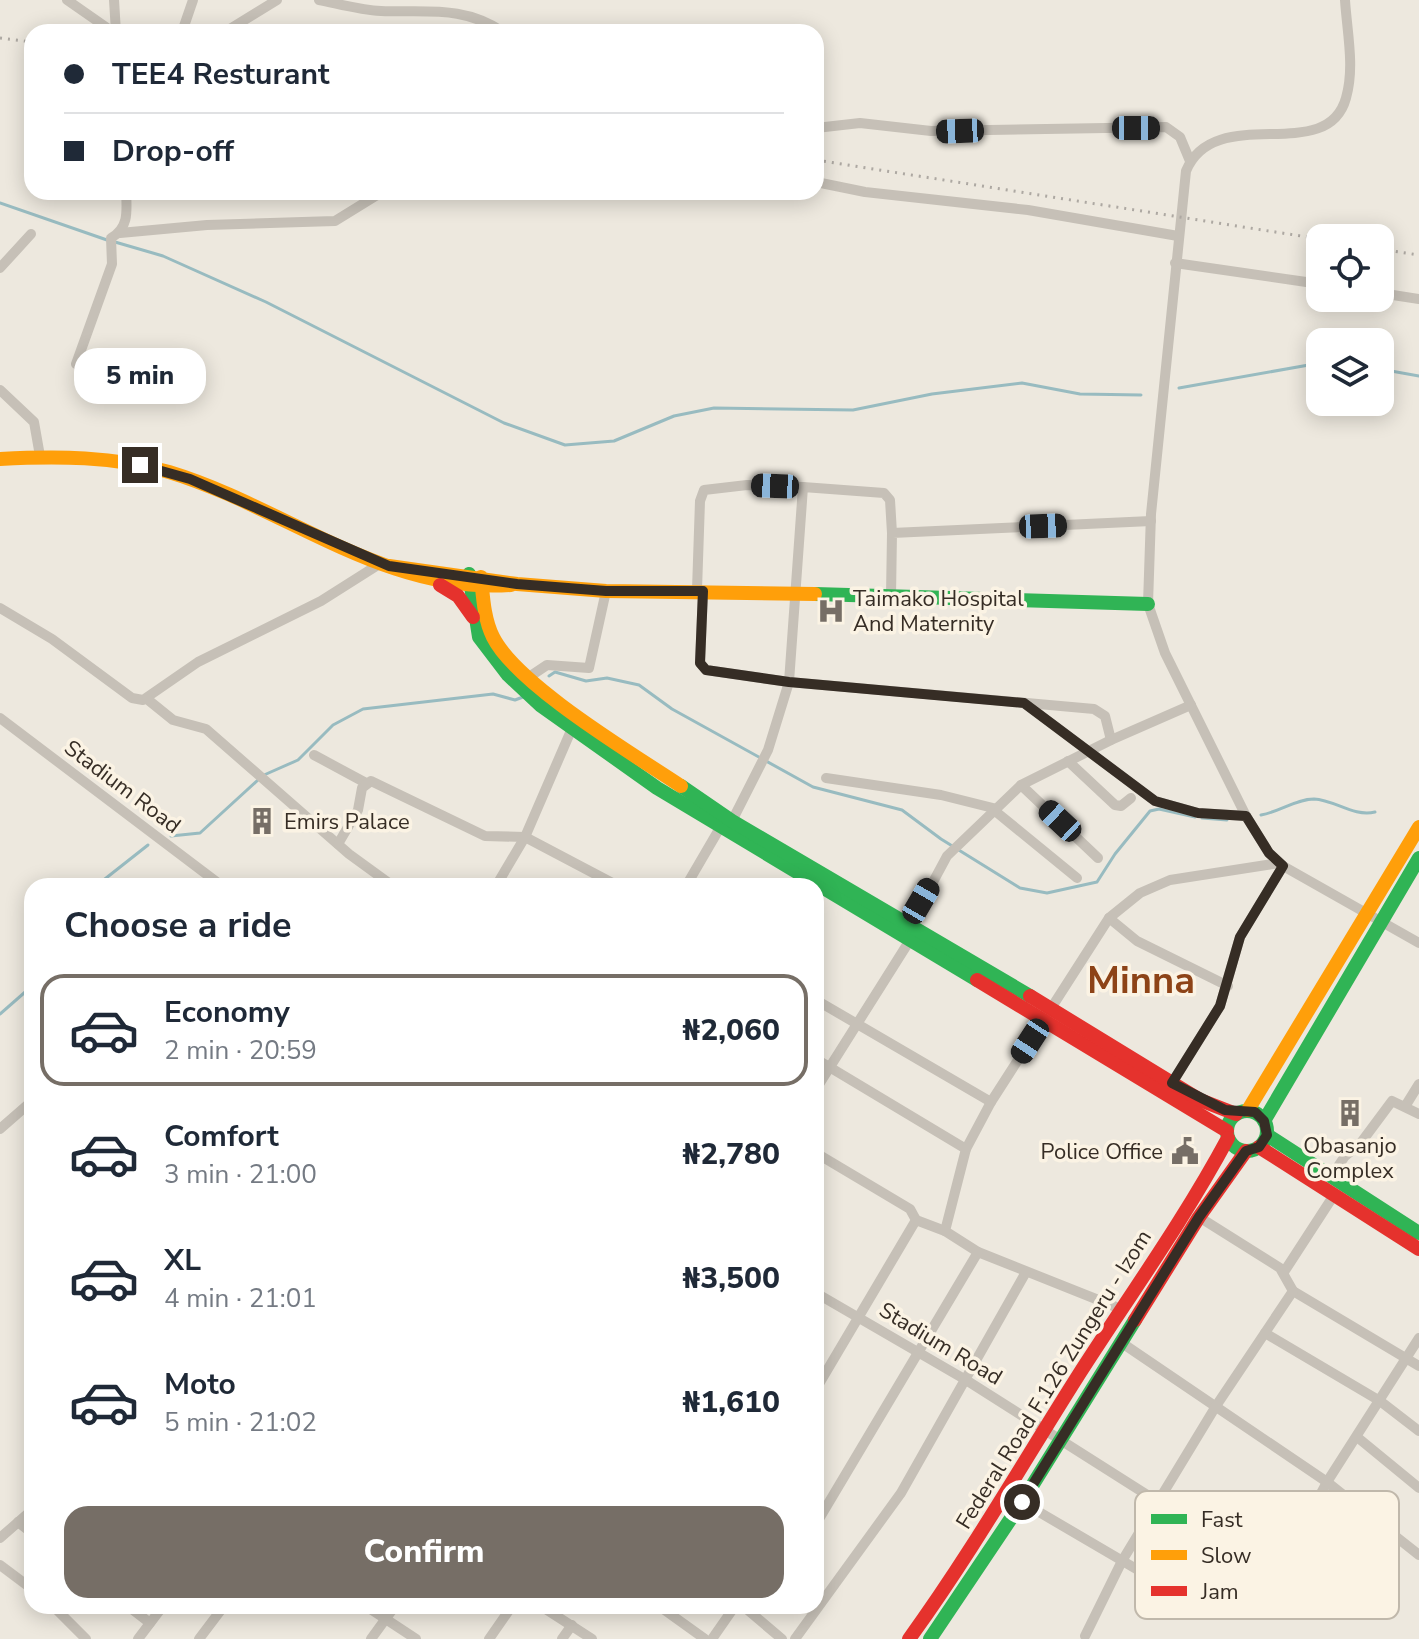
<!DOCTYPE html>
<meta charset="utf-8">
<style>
body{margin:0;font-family:"Nunito Sans",sans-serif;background:#f2f2f3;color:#1f2937;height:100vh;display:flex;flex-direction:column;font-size:30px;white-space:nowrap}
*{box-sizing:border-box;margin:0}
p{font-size:26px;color:#747a83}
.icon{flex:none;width:44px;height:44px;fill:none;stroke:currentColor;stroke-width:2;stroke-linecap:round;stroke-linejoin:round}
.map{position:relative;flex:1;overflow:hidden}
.side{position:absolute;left:24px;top:878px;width:800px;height:736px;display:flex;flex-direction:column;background:#fff;border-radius:24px;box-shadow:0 4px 20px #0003}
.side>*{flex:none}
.guide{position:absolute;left:24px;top:24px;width:800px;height:176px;border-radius:24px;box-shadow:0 4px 20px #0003;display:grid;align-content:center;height:176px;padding:0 40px;background:#fff}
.controls{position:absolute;left:1306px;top:224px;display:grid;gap:16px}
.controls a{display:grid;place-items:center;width:88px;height:88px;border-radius:16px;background:#fff;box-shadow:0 4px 20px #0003;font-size:40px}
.end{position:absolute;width:36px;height:36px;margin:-18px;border:10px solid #362d25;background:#fff;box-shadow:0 0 0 4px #fff}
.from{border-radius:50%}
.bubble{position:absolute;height:56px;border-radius:24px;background:#fff;box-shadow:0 4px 20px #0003;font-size:26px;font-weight:800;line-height:56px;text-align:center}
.car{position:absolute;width:24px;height:48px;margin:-24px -12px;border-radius:10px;box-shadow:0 0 6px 2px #0007;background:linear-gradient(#222 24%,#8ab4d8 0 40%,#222 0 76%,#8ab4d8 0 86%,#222 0)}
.guide b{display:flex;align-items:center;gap:28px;height:76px;font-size:30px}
.guide b+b{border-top:2px solid #e0e1e3}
.guide i{width:20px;height:20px;background:#1f2937}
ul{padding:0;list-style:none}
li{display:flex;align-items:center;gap:24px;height:112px;margin:0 16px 12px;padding:0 24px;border:4px solid transparent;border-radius:24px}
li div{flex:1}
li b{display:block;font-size:30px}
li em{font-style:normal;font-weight:800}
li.current{border-color:#766e66}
li>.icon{width:72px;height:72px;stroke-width:1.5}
h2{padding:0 40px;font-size:36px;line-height:96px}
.primary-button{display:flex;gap:16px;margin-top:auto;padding:16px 40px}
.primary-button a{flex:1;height:92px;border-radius:24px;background:#766e66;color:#fff;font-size:32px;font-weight:800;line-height:92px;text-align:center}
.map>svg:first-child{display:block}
</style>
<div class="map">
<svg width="1419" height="1639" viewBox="0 0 1419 1639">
<rect width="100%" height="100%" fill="#ede8de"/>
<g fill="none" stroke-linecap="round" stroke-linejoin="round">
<g stroke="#98bbc0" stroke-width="3">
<polyline points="0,203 107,240"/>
<polyline points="115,242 163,256 266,302 504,423 565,445 614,441 674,416 714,408 853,410 932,394 1022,383 1080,394 1141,395"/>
<polyline points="1380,369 1419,376"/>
<polyline points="1179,388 1320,363"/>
<polyline points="549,676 555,672 586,681 607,678 639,685 672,709 813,787 902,810 941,839 1020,888 1047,893 1097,882 1115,854 1150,811 1159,809 1195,817"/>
<polyline points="264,775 298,760 333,725 363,709 493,694 515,700 523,697"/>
<path d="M1261 815C1282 811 1296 799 1314 799 1335 800 1353 817 1375 812"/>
<polyline points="1202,818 1227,820"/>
<polyline points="171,836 200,833 258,780"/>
<polyline points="96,886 148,845"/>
<polyline points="0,1014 32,986"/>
</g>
<g stroke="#c6c0b7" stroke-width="10">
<polyline points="67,0 113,32"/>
<polyline points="114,0 116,32"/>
<path d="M319 0C339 4 360 10 381 11 426 13 463 5 503 32"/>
<path d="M1345 0C1347 32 1355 67 1346 98 1327 167 1215 101 1186 171L1151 514 1148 604 1165 653 1246 816 1269 853 1283 866 1419 943"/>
<polyline points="182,32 193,0"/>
<polyline points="225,32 277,0"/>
<polyline points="816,128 860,123 931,131 1166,127 1180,137 1190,161"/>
<polyline points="816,182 865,192 1028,210 1178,236"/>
<polyline points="120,233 207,225 335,221 382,192"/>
<polyline points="1175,263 1320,284"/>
<polyline points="0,268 31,234"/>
<polyline points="1380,293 1419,299"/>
<path d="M76 364 112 264 111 238C129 228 127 211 126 192"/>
<polyline points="0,390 34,422 40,456"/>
<polyline points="697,590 700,501 704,490 747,485 803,487"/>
<polyline points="703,591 700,663 706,670 789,682 1094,709 1105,716 1111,740"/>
<polyline points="891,596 892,533 1151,521"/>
<polyline points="0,608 52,639 132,698 143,700 198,662 321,601 381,563"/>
<polyline points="529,677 547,665 589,668 606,591"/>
<polyline points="147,699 173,720 206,729 349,854 393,886"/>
<polyline points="1024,703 1155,801 1198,813 1246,816"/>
<polyline points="0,718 222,886"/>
<polyline points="314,755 366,783"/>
<polyline points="1068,761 1115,805 1121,806 1131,798"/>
<polyline points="826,778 941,795 997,809"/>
<polyline points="1021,785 1098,858"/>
<polyline points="995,811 1077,878"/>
<polyline points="732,821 768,750 789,682 803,487 884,493 890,500 892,533"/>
<polyline points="338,844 358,810 362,788 371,781 485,836 525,837 618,886"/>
<polyline points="496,886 525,837 573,726"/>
<polyline points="686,886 721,826"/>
<polyline points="1109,918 1137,941 1228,986"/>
<polyline points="911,923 947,856 1021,785 1111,740 1191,705"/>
<polyline points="816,1000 991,1102"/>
<polyline points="816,1059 966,1149"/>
<polyline points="1172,1083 1220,1006 1240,937 1283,866"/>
<polyline points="816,1089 910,940"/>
<polyline points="1406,1105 1419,1084"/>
<polyline points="0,1129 32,1101"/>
<polyline points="816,1153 910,1209 916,1220 816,1389"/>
<polyline points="1331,1177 1345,1156 1360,1144 1392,1101 1419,1114"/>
<polyline points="1199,1217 1280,1268 1293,1291 1419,1366"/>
<polyline points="916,1220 945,1231"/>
<polyline points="1284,1272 1334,1195"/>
<polyline points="816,1293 966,1380 1204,1531 1276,1567 1282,1566 1327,1482 1419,1338"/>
<polyline points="1121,1309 978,1252 945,1231 966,1149 991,1102 1109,918 1140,893 1170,880 1279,863"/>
<polyline points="1265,1333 1380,1401 1419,1431"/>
<polyline points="1122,1343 1327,1482 1419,1555"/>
<polyline points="1357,1437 1419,1488"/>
<polyline points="1022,1502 1167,1587 1171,1587 1204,1531"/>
<polyline points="18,1522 32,1533"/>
<polyline points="816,1524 978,1252"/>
<polyline points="0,1538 32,1510"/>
<polyline points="0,1565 32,1589"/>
<polyline points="53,1606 86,1639"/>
<polyline points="128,1606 150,1623"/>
<polyline points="366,1606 416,1639"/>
<polyline points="541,1606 592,1639"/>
<polyline points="659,1606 705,1639"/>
<polyline points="743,1606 782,1639"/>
<polyline points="1085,1636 1122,1561 1216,1406 1293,1291"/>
<polyline points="138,1639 163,1606"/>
<polyline points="199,1639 224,1606"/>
<polyline points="371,1639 395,1606"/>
<polyline points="489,1639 512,1606"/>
<polyline points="562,1639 572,1625"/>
<polyline points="712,1639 735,1606"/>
<polyline points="795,1639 901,1493 1026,1272"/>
</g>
<g stroke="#30b455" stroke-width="14">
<polyline points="469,574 479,637 508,675 540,705 657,788 977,980"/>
<polyline points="815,594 1148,604"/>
<polyline points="681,786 732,821 1030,996"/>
<circle cx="1247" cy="1131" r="20"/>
<polyline points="1264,1121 1419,858"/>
<polyline points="1267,1135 1419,1233"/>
<polyline points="930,1639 1022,1502 1135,1320"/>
</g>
<g stroke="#ff9f0a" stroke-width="14">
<path d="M0 459C56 456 114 456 169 472 285 507 384 594 511 585"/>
<polyline points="389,566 517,584 606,591 815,594"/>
<path d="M481 577C483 597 484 619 493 637 517 685 633 754 681 786"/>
<polyline points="1248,1110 1419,827"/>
</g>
<g stroke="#e5322d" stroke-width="14">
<polyline points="440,585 458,596 473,617"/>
<polyline points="977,980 1227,1131"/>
<polyline points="1030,996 1200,1100 1236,1114"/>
<polyline points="1259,1147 1419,1249"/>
<polyline points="1135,1320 1199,1217 1246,1151"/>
<path d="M909 1639C970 1555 1021 1466 1076 1379 1127 1299 1183 1222 1228 1138"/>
</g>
<g stroke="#ada8a2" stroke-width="3" stroke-dasharray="2 6" stroke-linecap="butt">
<polyline points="0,38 32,42"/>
<polyline points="816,160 1320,239"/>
<polyline points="1380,249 1419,255"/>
</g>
</g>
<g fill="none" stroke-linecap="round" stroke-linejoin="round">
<polyline stroke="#362d25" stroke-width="10" points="140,465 190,479 389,566 517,584 606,591 703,591 700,663 706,670 789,682 1024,703 1155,801 1198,813 1246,816 1269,853 1283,866 1240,937 1220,1006 1172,1083 1225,1110 1255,1112 1264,1121 1267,1135 1259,1147 1246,1151 1199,1217 1022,1502"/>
</g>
<defs>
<g id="hospital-bare" transform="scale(2.16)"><path d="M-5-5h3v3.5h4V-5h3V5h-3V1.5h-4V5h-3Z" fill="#766e66" stroke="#fbf3e4" stroke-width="2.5" paint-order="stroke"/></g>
<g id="building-bare" transform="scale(2.16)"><path d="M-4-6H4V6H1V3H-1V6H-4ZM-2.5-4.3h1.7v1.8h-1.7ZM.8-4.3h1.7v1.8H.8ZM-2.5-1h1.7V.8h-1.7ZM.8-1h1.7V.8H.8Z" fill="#766e66" stroke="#fbf3e4" stroke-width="2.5" paint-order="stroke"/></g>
<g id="civic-bare" transform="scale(2.16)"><path d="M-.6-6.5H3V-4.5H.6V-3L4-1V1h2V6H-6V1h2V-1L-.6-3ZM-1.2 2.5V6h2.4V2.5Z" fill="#766e66" stroke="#fbf3e4" stroke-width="2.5" paint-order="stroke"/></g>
</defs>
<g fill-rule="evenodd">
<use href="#hospital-bare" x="831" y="611"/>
<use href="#building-bare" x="262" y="821"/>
<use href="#building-bare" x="1350" y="1113"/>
<use href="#civic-bare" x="1185" y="1151"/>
</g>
<g text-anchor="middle" stroke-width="7" stroke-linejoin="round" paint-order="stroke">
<g font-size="22" fill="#362d25" stroke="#fbf3e4" text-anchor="start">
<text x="853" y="606">Taimako Hospital<tspan x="853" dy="25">And Maternity</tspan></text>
<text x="284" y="829">Emirs Palace</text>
<text x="1350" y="1153" text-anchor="middle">Obasanjo<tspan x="1350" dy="25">Complex</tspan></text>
<text x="1163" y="1159" text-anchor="end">Police Office</text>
</g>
<g font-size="22" fill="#362d25" stroke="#fbf3e4">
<text transform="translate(123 786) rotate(37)" y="8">Stadium Road</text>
<text transform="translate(941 1343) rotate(31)" y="8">Stadium Road</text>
<text transform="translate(1053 1379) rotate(-58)" y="8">Federal Road F.126 Zungeru - Izom</text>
</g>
<g font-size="38" font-weight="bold" fill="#8d4317" stroke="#fbf3e4">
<text x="1141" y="993">Minna</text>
</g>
</g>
<rect x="1135" y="1491" width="264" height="128" rx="12" fill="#fbf3e4" stroke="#c0b8ab" stroke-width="2"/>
<rect x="1151" y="1514" width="36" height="10" fill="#30b455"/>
<rect x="1151" y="1550" width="36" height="10" fill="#ff9f0a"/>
<rect x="1151" y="1586" width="36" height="10" fill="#e5322d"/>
<g font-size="22" fill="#362d25">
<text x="1201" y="1527">Fast</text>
<text x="1201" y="1563">Slow</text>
<text x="1201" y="1599">Jam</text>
</g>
</svg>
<div class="controls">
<a><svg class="icon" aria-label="locate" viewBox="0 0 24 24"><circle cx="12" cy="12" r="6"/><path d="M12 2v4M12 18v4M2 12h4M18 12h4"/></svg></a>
<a><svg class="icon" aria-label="layers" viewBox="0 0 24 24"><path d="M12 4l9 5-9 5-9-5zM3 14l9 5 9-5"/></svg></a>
</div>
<i class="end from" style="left:1022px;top:1502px"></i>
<i class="end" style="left:140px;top:465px"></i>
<div class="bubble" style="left:74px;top:348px;width:132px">5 min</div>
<i class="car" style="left:1136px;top:128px;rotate:90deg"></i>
<i class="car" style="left:960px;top:131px;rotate:268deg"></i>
<i class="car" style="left:775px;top:486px;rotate:272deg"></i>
<i class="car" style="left:1043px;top:526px;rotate:88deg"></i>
<i class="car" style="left:1060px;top:821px;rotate:313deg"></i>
<i class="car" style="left:921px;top:901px;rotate:30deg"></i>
<i class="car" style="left:1030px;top:1041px;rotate:213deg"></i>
<div class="guide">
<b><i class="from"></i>TEE4 Resturant</b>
<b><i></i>Drop-off</b>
</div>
<section class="side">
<h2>Choose a ride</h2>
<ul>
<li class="current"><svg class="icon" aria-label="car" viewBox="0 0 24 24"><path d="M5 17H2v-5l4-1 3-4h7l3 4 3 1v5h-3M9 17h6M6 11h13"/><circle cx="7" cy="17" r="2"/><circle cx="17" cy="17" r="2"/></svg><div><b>Economy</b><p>2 min · 20:59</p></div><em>₦2,060</em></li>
<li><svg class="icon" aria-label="car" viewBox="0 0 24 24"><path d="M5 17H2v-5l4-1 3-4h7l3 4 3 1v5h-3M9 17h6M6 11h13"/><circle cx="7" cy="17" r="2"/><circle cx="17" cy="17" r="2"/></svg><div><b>Comfort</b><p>3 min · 21:00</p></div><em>₦2,780</em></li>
<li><svg class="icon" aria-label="car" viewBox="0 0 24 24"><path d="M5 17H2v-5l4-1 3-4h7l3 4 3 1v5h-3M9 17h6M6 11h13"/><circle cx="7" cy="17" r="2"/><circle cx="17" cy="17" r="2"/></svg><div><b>XL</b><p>4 min · 21:01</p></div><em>₦3,500</em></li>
<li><svg class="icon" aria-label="car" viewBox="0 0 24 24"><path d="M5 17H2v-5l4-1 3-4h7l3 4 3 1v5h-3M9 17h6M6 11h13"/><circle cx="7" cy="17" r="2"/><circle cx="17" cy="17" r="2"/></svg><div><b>Moto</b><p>5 min · 21:02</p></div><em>₦1,610</em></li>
</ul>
<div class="primary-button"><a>Confirm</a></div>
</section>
</div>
